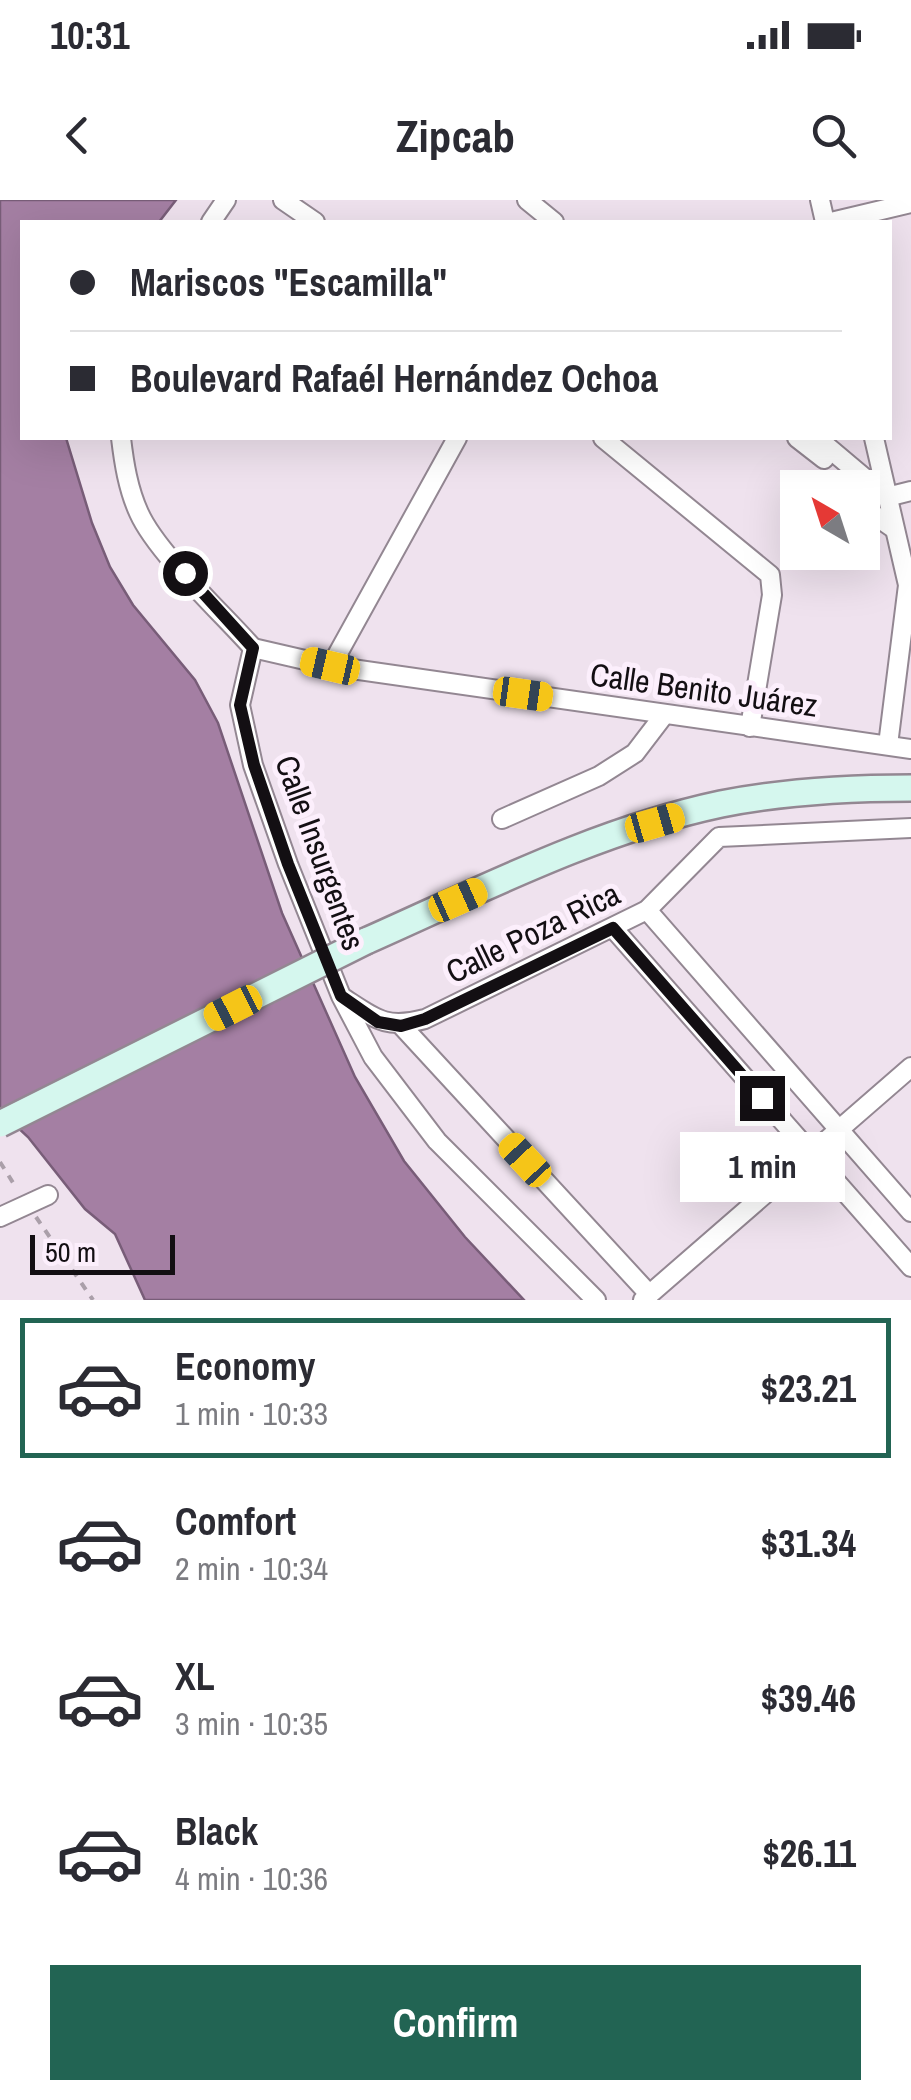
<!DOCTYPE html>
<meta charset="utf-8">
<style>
body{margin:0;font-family:"Archivo Narrow",sans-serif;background:#f7f7f7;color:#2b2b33;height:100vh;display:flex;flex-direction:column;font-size:38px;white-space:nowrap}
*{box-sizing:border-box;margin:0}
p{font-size:32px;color:#7c7c81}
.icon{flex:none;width:55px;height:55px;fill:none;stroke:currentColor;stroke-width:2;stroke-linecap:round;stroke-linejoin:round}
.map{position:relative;height:1100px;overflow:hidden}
.side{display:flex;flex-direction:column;background:#fff;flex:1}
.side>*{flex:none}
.hud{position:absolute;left:20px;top:20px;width:872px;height:220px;border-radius:0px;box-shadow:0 10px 40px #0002;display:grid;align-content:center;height:220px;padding:0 50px;background:#fff}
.needle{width:65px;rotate:321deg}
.controls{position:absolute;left:780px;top:270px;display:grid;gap:20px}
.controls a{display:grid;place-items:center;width:100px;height:100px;border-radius:0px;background:#fff;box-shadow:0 10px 40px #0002;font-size:50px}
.scale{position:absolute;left:30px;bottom:25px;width:145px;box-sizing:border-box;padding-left:10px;border:5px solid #130f13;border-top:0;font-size:28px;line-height:35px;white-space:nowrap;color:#130f13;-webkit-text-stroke:8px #fceffc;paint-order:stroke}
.end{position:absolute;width:45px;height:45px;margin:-22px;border:12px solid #130f13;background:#fff;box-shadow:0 0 0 5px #fff}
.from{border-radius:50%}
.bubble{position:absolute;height:70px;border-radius:0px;background:#fff;box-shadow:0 10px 40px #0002;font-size:32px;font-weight:700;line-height:70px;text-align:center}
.car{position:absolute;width:30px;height:60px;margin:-30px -15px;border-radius:12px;box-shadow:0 0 8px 2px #0007;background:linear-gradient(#f5c518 24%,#345 0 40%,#f5c518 0 76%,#345 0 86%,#f5c518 0)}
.hud b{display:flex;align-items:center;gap:35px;height:95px;font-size:38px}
.hud b+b{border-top:2px solid #e1e1e2}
.hud i{width:25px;height:25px;background:#2b2b33}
ul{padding:18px 0 0;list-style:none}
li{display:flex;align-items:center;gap:30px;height:140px;margin:0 20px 15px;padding:0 30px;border:5px solid transparent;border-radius:0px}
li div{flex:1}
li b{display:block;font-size:38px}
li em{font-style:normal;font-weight:700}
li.on{border-color:#226453}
li>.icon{width:90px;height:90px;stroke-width:1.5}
.primary-button{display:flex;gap:20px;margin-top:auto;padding:20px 50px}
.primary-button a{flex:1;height:115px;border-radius:0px;background:#226453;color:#fff;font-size:40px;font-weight:700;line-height:115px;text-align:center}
.status{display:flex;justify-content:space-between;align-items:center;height:70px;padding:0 50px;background:#fff;direction:ltr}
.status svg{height:28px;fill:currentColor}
header{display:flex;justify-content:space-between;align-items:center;height:130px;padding:0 50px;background:#fff;font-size:45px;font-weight:700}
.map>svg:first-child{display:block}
</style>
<div class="status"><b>10:31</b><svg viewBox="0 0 49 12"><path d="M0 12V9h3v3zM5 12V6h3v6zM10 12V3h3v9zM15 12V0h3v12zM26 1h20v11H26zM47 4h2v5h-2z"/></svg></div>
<header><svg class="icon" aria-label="back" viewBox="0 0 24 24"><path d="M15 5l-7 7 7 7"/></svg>Zipcab<svg class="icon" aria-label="search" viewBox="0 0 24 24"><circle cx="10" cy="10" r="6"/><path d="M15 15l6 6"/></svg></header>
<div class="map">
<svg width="911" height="1100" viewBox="0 0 911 1100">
<rect width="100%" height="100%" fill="#efe2ee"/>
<polygon fill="#a47fa3" stroke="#785d78" stroke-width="2.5" points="0,0 176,0 159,22 22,22 22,238 66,238 92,323 110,367 133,405 195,480 218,523 282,713 355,877 404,961 465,1037 524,1100 145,1100 115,1034 85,1009 28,937 0,911"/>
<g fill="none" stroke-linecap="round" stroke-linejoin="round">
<g stroke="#938792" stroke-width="22">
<g id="street">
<polyline points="283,0 315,22"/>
<polyline points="527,0 554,22"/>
<polyline points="820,0 825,22"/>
<polyline points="211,22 226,0"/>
<polyline points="831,22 911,3"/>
<path d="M121 238C124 263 128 289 139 313 157 353 222 413 253 448"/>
<polyline points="603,238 770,375 772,395 750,527"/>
<polyline points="797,238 824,259"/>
<polyline points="817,238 887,297 911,291"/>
<polyline points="874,238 908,385 888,545"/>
<polyline points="862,291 870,312 893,328"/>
<polyline points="253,448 240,505 253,565 288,664 341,796 373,857 437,941 596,1100"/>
<polyline points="253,448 331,466 911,549"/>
<polyline points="331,466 457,238"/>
<polyline points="502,619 599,576 635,553 664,515"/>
<polyline points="647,710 911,1012"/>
<polyline points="613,728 911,1067"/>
<path d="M345 799C377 820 387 829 425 819L647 710 719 637 911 628"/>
<polyline points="401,825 649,1094"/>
<polyline points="0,1017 48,995"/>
<polyline points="643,1100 911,867"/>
</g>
</g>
<g stroke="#938792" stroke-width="30">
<path id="secondary" d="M366 741C481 690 598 630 721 604 782 592 849 588 911 588"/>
</g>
<g stroke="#aa9fa9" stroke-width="4" stroke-dasharray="8 8" stroke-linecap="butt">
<polyline points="0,962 17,989"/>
<polyline points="36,1017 93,1100"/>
</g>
<use href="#street" stroke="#fff" stroke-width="18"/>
<use href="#secondary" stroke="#d5f7ee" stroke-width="25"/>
<g stroke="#938792" stroke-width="30" stroke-linecap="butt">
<polyline id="secondary-bridge" points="0,924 366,741"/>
</g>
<use href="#secondary-bridge" stroke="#d5f7ee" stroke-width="25"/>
</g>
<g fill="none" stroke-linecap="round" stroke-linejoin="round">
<polyline stroke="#130f13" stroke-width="12" points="185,373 253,448 240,505 254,565 288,664 341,796 378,822 401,826 425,819 613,728 762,898"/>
</g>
<g text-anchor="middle" stroke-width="10" stroke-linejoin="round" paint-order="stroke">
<g font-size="32" fill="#130f13" stroke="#fceffc">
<text transform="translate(704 490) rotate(8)" y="11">Calle Benito Juárez</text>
<text transform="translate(320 653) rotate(70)" y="11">Calle Insurgentes</text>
<text transform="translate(533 733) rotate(-26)" y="11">Calle Poza Rica</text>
</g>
</g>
</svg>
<div class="controls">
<a><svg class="needle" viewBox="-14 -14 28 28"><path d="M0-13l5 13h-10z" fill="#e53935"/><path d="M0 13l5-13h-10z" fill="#7c7c81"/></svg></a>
</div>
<div class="scale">50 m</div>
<i class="end from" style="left:185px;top:373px"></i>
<i class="end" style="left:762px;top:898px"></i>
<div class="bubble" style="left:680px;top:932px;width:165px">1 min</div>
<i class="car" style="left:330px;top:466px;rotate:283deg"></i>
<i class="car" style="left:523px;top:494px;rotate:98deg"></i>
<i class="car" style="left:655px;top:623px;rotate:74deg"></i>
<i class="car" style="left:458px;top:700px;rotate:66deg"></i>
<i class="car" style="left:233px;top:808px;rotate:243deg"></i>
<i class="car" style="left:525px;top:960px;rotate:317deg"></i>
<div class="hud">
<b><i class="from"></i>Mariscos &quot;Escamilla&quot;</b>
<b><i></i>Boulevard Rafaél Hernández Ochoa</b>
</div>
</div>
<section class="side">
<ul>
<li class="on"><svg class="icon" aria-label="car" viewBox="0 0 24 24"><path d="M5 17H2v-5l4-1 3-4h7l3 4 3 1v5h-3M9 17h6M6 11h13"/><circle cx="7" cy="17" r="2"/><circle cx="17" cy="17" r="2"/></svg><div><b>Economy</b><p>1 min · 10:33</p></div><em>$23.21</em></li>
<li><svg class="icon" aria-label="car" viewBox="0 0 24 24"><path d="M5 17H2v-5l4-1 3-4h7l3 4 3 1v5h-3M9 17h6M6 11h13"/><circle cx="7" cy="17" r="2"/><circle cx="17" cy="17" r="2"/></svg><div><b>Comfort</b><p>2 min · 10:34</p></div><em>$31.34</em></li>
<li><svg class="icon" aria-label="car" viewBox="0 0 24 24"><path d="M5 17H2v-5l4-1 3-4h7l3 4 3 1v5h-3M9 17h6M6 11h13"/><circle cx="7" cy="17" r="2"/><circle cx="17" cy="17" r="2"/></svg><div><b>XL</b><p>3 min · 10:35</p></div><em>$39.46</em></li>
<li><svg class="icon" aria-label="car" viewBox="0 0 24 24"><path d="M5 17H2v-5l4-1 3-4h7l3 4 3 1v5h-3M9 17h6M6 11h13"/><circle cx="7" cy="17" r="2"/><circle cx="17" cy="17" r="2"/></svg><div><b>Black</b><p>4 min · 10:36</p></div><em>$26.11</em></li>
</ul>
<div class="primary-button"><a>Confirm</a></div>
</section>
